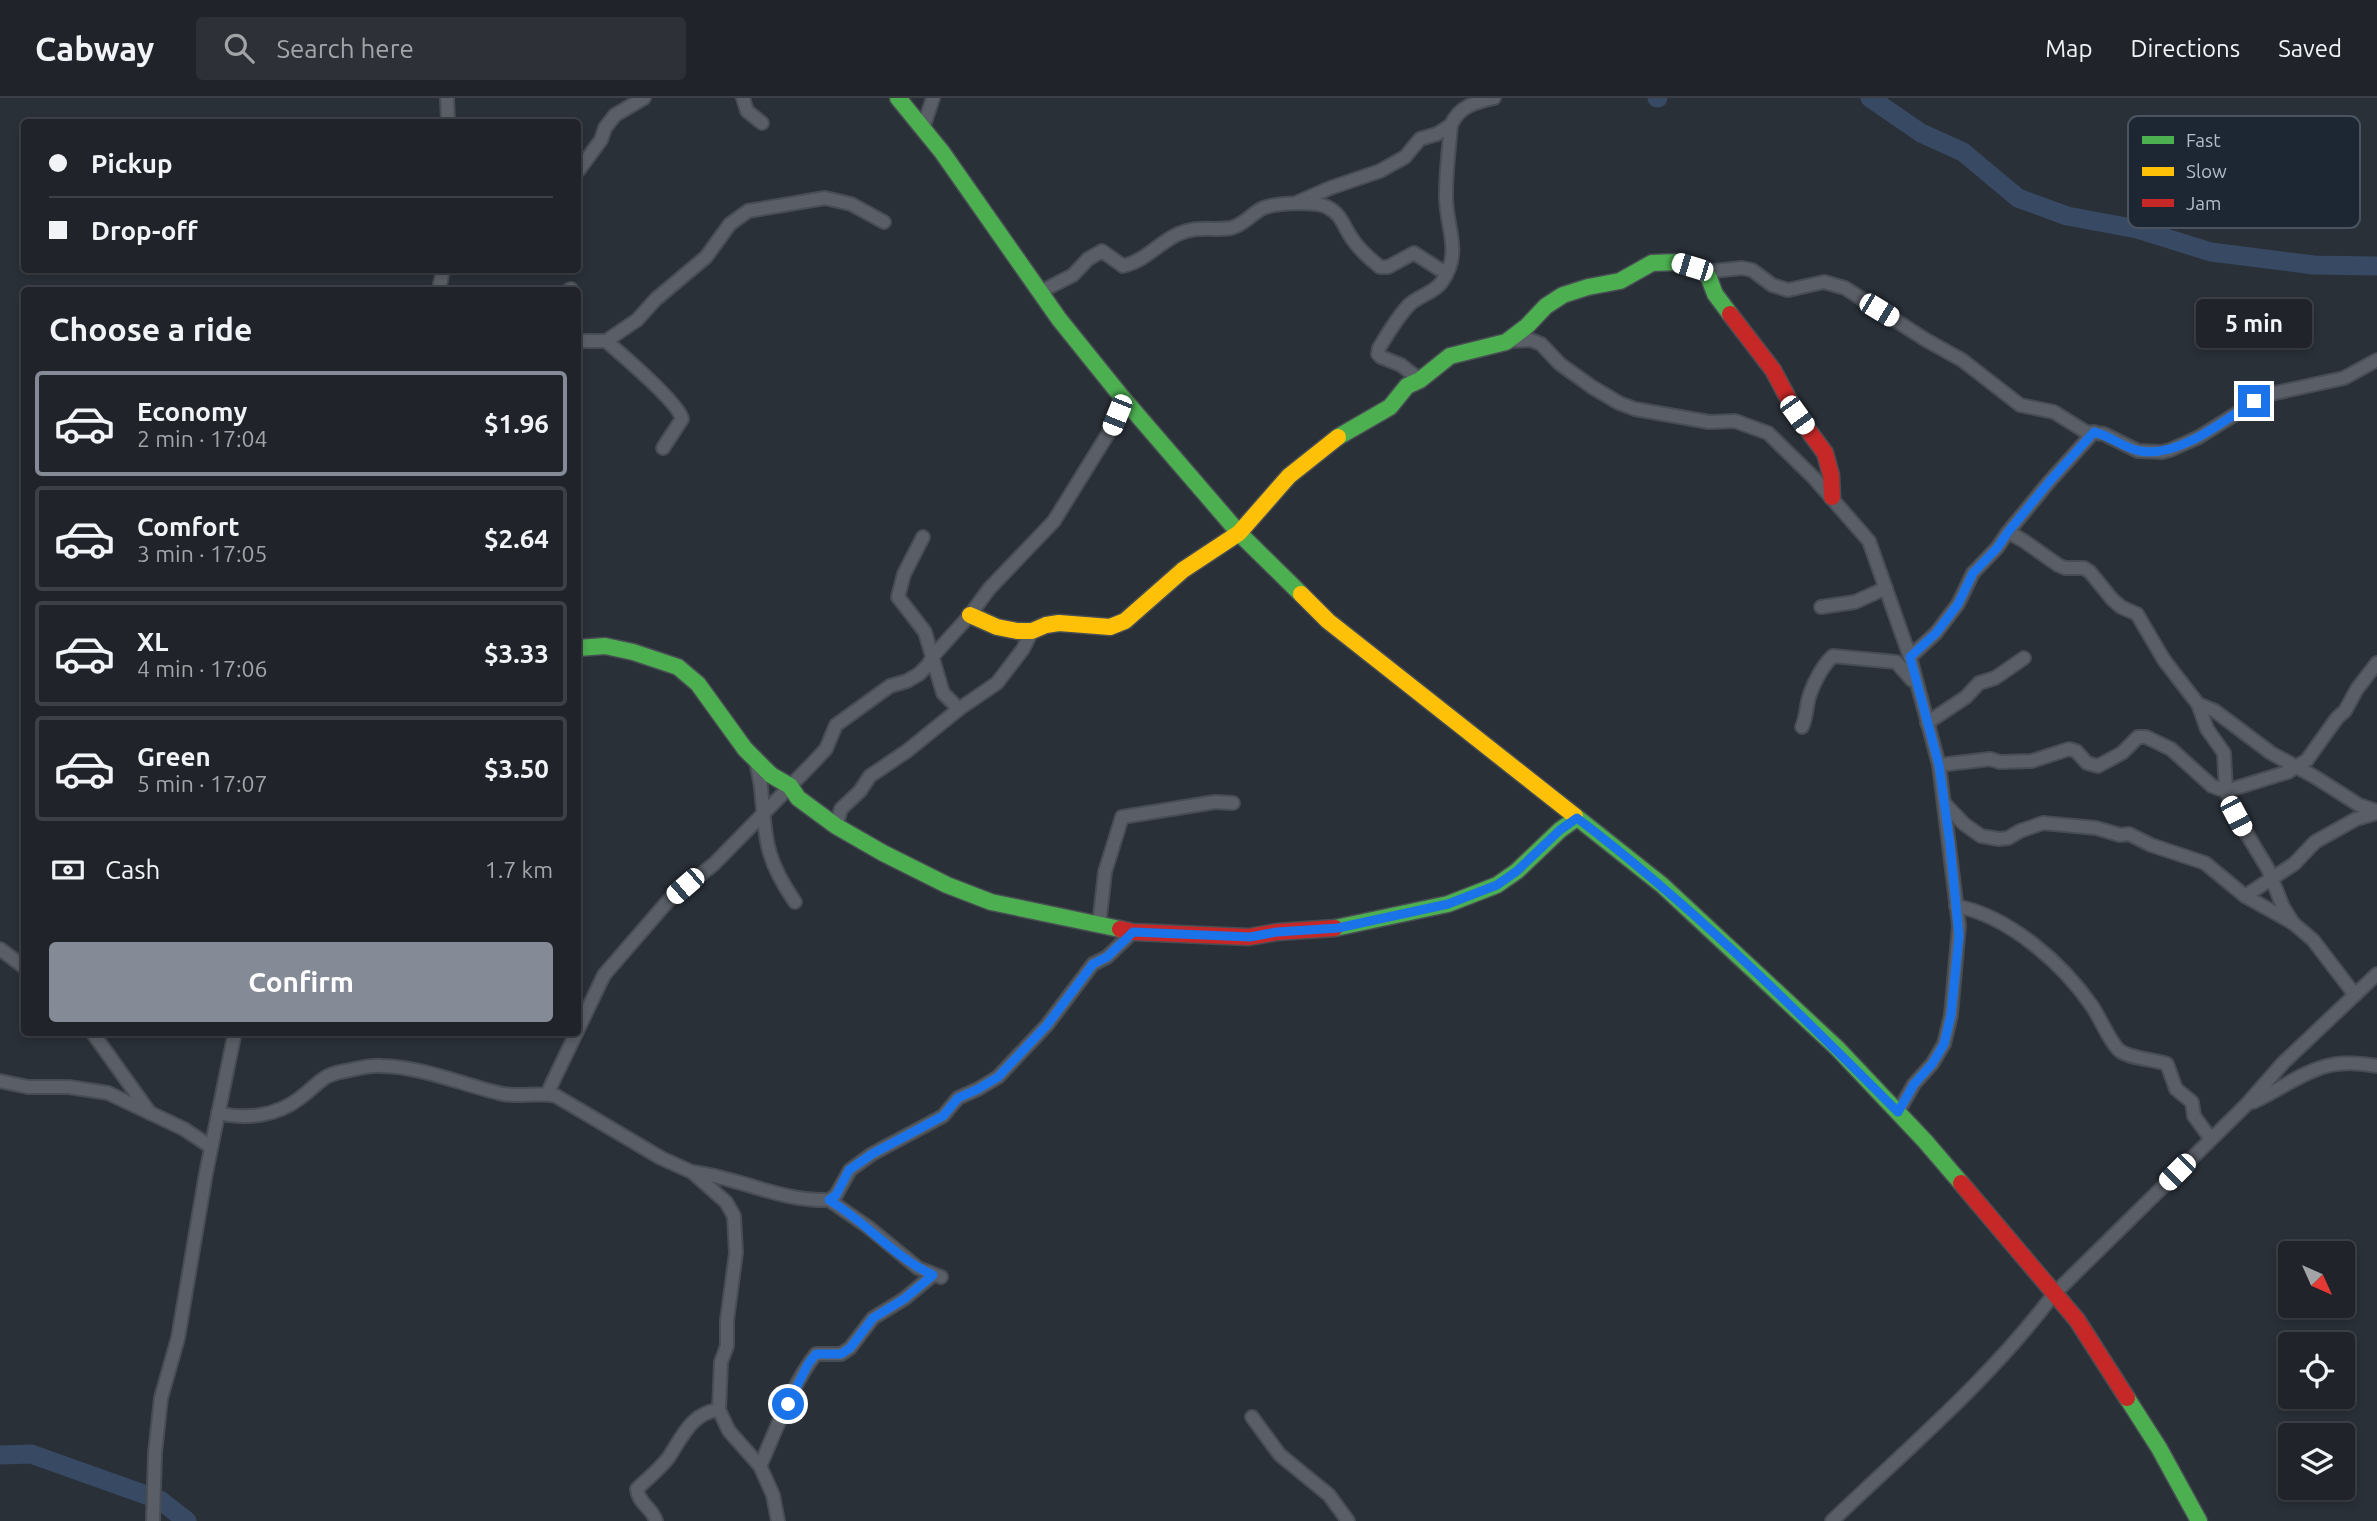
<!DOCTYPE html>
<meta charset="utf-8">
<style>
body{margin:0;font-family:Ubuntu,sans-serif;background:#2d3036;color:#f1f3f6;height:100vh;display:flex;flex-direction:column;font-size:26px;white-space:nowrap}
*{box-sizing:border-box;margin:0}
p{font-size:23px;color:#a2a4a8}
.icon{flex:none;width:38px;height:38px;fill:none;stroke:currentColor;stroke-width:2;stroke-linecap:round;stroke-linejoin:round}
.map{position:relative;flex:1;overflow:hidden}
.sheet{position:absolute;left:21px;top:189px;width:560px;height:749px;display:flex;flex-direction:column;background:#20242a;border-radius:7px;box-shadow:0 4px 10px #0003,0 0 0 2px #3d4147}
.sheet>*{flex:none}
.guide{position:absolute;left:21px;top:21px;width:560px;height:154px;border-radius:7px;box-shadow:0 4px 10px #0003,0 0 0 2px #3d4147;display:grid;align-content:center;height:154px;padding:0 28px;background:#20242a}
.needle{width:46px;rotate:135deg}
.buttons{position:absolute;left:2278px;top:1143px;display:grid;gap:14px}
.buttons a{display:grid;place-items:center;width:77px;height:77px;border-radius:7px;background:#20242a;box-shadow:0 4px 10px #0003,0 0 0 2px #3d4147;font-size:35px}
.end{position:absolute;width:32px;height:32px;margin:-16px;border:9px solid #1a73e8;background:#fff;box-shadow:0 0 0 4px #fff}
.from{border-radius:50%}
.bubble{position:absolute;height:49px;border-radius:7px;background:#20242a;box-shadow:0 4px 10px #0003,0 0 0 2px #3d4147;font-size:23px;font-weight:700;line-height:49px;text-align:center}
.car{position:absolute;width:21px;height:42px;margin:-21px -10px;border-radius:9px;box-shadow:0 0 5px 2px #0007;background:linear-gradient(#fff 24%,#345 0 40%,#fff 0 76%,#345 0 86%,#fff 0)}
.guide b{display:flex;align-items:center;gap:24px;height:66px;font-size:26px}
.guide b+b{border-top:2px solid #3d4147}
.guide i{width:18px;height:18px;background:#f1f3f6}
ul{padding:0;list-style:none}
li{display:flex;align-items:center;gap:21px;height:105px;margin:0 14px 10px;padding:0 14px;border:4px solid #3d4147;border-radius:7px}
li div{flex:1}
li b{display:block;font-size:26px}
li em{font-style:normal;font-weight:700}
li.current{border-color:#848b96}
li>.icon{width:63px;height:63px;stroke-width:1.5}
h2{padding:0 28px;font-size:32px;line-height:84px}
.pay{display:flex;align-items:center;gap:18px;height:77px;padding:0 28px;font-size:26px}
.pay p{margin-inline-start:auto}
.button{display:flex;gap:14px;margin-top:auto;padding:14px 28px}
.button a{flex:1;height:80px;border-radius:7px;background:#848b96;color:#fff;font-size:28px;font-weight:700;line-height:80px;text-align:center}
header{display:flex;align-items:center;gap:42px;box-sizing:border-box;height:98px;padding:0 35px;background:#20242a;border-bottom:2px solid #3d4147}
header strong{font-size:33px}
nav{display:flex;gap:38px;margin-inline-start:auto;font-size:24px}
.search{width:490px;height:63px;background:#2d3036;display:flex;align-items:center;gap:18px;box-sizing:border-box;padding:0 24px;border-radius:7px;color:#a2a4a8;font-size:26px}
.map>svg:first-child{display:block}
</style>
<header>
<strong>Cabway</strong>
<div class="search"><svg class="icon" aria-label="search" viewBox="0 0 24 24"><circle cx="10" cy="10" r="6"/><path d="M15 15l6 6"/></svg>Search here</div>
<nav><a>Map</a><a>Directions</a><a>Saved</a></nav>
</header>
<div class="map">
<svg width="2377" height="1423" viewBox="0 0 2377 1423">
<rect width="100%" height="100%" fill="#2a3038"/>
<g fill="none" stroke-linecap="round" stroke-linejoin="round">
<g stroke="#384963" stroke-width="19">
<polyline points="1657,0 1658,0"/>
<polyline points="1870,0 1921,35 1963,54 2018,100 2067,118 2137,131 2211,154 2314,167 2377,168"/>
<polyline points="0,1357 31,1356 149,1398"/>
<polyline points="160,1402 187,1423"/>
</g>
<g stroke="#484c53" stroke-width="16">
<g id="street">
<polyline points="447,0 448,24"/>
<polyline points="743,0 747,13 762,25"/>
<polyline points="923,30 933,0"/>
<polyline points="578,73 601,42 605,30 615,17 644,0"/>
<polyline points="1298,104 1330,90 1380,73 1405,59 1420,41 1437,36 1451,27"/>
<polyline points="1704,174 1742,170 1752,172 1772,187 1788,192 1824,184 1845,190 1926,242 1962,262 2020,307 2054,314 2086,334 2104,336 2138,353 2162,354 2170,352 2199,339 2266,297 2344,280 2377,262"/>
<polyline points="439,192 443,172"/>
<polyline points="569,192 571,191"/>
<path d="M1040 194 1073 177 1088 161 1102 153 1123 168C1147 162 1157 146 1178 136 1198 127 1211 133 1231 130 1244 127 1251 116 1263 110 1276 105 1315 103 1327 109 1342 116 1344 130 1353 142 1360 152 1370 161 1380 169H1388L1414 155 1439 171 1447 173"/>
<polyline points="578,243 606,243 637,222 656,201 706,159 730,126 748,113 825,100 851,106 884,124"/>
<path d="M606 243C620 255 679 305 682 321L663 350"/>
<polyline points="1509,243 1531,242 1541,246 1560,266 1592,289 1619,305 1635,311 1709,324 1735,323 1768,335 1814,380 1869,443 1910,559 1939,667 1959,828 1951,917 1944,946 1932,966 1914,986 1898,1014"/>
<path d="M1420 282 1401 267 1381 259 1378 256 1379 250C1388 235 1398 218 1410 206 1419 198 1433 195 1441 185 1464 154 1445 129 1446 96 1446 73 1449 50 1451 27 1459 8 1476 4 1494 0"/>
<polyline points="2008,434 2024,443 2058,467 2065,470 2084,470 2090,474 2112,501 2121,509 2137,516 2164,562 2198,606 2215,613 2271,655 2315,679 2359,707 2377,713"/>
<polyline points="923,439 904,476 898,499 925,534 943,595 959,611"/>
<polyline points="1821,509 1855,504 1886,490"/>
<polyline points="1910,559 1936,535 1958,506 1973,475 1997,450 2008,434 2049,384 2094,334"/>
<polyline points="2198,606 2207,631 2224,655 2226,693 2236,718 2268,771 2283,809 2293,825"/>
<polyline points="1927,625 1966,599 1979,585 1995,580 2024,560"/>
<path d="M1802 629C1807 618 1806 607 1810 596 1814 584 1823 567 1833 558L1896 564 1912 582"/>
<path d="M756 662C757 671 760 680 761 690 766 741 764 759 795 804"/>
<polyline points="1939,667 1990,661 2000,664 2032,663 2069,651 2076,653 2087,665 2098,668 2122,655 2138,639 2146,639 2171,651 2212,688 2226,693 2288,674 2307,662 2337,620 2345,613 2357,591 2377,565"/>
<polyline points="1945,706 1964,726 1981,738 1999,741 2008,740 2020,733 2043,725 2096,730 2120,737 2129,736 2151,747 2205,765 2245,798 2293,825 2313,842 2355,897"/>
<polyline points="836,728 841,711 860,693 870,678 907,653 959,611 997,585 1023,551 1032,533"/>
<polyline points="2245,798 2294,766 2315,744 2356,721 2377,715"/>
<path d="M1956 808C2009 818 2062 865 2092 908 2100 920 2111 946 2120 953 2132 961 2153 961 2167 966L2176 991 2192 1004 2194 1018 2211 1041"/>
<polyline points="1099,827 1105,774 1122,719 1215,704 1233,705"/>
<polyline points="0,851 24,869"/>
<polyline points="92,934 150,1015"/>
<polyline points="0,983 28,989 69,989 108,995 184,1031 211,1049"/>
<polyline points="547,996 604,877 668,803 714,766 809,669 826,651 836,627 890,588 907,583 919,576 928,567 933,558 970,517 989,491 1054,423 1111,331 1121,298"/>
<path d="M2253 1004C2302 981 2318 957 2377 968"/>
<path d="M218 1015C245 1022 277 1018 300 1000 322 984 319 977 350 972 360 970 372 967 382 968 424 969 463 987 503 996 520 999 539 994 556 998L661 1060 692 1074 726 1104 734 1118 736 1155 727 1222V1248L721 1264 719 1312 729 1333 760 1368 773 1397 778 1423"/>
<path d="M692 1074C738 1079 781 1104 829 1102L836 1097 850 1072 872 1056 943 1018 958 1000 978 991 998 979 1047 927 1093 866 1107 859 1133 834"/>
<polyline points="829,1102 868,1129 918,1170 941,1179"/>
<polyline points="1252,1319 1280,1357 1329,1397 1348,1423"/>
<path d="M760 1368C775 1335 793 1284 816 1256H841L850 1250 873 1220 904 1201 933 1177"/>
<polyline points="153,1423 155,1355 161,1300 178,1240 206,1075 235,934"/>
<path d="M656 1423C653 1411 638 1405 637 1391 647 1381 660 1371 669 1359 682 1339 692 1314 719 1312"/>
<path d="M1832 1423C1908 1350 1990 1281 2053 1197L2246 1007 2283 965 2377 876"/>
</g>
</g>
<g stroke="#484c53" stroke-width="19">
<g id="fast">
<polyline points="898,0 942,54 1059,221 1121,298 1239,435 1301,496"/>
<polyline points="1338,339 1390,309 1407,288 1420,282 1450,258 1506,244 1527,228 1546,208 1563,197 1588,189 1620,183 1652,165 1678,164 1704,174 1709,180 1715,196 1730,216"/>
<polyline points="578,550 605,548 633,554 678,569 698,586 745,651 771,677 790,688 798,700 836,728 883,755 947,787 991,804 1120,831"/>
<polyline points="1575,718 1662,787 1837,950 1925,1043 1961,1085"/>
<polyline points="1335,830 1448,806 1497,787 1517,773 1560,732 1577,720"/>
<polyline points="2127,1300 2159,1350 2199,1423"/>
</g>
</g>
<g stroke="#484c53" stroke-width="19">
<g id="slow">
<polyline points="1301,496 1328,523 1575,718"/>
<polyline points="970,517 997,529 1017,533 1032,533 1046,527 1059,525 1110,529 1125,523 1183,472 1239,435 1289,378 1338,339"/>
</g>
</g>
<g stroke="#484c53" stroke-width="19">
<g id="jam">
<polyline points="1730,216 1773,272 1797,317 1825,355 1831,377 1832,399"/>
<polyline points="1120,831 1133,834 1249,839 1277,834 1335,830"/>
<polyline points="1961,1085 2077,1222 2127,1300"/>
</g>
</g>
<use href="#street" stroke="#5a5e66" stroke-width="12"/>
<use href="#fast" stroke="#4caf50" stroke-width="16"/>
<use href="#slow" stroke="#ffc107" stroke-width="16"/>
<use href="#jam" stroke="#c62828" stroke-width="16"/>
</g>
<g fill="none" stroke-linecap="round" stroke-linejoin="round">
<path stroke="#1a73e8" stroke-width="9" d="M788 1306 808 1266 816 1256H841L850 1250 873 1220 904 1201 933 1177C895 1160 866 1124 829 1102L836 1097 849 1072 872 1056 943 1018 958 1000 978 991 998 979 1047 927 1093 866 1107 859 1133 834 1250 839 1277 834 1338 830 1448 806 1497 787 1517 773 1560 732 1577 720C1694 809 1795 911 1898 1014L1914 986 1932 966 1944 946 1951 917 1959 838 1950 746 1939 667 1910 559 1936 535 1958 506 1973 475 1997 450 2008 434 2049 384 2094 334C2111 338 2123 350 2140 353 2178 360 2224 323 2254 303"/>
</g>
<rect x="2128" y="18" width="232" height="112" rx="10" fill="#1d2633" stroke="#4a5360" stroke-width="2"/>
<rect x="2142" y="38" width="32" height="8" fill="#4caf50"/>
<rect x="2142" y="69" width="32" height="9" fill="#ffc107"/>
<rect x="2142" y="101" width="32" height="8" fill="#c62828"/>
<g font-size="19" fill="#b4bcc9">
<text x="2186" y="49">Fast</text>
<text x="2186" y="80">Slow</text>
<text x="2186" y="112">Jam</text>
</g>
</svg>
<div class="buttons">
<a><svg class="needle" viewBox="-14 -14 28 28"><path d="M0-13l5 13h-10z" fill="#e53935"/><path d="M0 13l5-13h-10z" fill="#a2a4a8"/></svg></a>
<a><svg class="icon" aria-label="locate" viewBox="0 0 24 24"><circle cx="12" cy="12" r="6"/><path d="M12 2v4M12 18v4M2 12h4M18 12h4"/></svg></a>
<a><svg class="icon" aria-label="layers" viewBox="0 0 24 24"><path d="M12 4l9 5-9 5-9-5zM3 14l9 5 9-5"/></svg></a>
</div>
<i class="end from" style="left:788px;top:1306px"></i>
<i class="end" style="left:2254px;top:303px"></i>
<div class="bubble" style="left:2196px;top:201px;width:116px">5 min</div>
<i class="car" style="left:1692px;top:169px;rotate:287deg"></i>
<i class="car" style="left:1879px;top:212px;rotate:121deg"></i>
<i class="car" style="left:1117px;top:317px;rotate:202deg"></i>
<i class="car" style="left:1797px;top:317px;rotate:144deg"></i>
<i class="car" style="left:2236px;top:718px;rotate:152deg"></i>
<i class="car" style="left:685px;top:788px;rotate:229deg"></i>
<i class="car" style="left:2177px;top:1074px;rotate:225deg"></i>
<div class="guide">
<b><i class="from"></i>Pickup</b>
<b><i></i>Drop-off</b>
</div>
<section class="sheet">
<h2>Choose a ride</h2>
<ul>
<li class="current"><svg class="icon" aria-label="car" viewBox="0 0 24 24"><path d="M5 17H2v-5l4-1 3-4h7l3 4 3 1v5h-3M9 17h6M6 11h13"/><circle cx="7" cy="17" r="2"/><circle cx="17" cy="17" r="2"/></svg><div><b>Economy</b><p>2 min · 17:04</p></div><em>$1.96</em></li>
<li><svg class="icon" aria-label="car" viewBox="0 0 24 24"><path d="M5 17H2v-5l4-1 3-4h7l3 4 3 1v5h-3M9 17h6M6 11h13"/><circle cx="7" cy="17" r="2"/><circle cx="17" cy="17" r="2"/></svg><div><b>Comfort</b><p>3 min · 17:05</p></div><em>$2.64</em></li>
<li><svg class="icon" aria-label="car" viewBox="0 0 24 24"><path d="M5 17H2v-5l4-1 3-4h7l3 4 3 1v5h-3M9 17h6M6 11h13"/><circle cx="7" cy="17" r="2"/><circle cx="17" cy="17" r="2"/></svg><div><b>XL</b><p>4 min · 17:06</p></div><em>$3.33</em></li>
<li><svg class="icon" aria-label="car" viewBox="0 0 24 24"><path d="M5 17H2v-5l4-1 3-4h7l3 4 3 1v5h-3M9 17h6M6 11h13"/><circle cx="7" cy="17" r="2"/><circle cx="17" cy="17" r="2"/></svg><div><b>Green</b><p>5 min · 17:07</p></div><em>$3.50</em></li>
</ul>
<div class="pay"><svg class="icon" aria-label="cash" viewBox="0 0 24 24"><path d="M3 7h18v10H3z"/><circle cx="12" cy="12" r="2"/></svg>Cash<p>1.7 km</p></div>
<div class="button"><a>Confirm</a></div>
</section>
</div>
